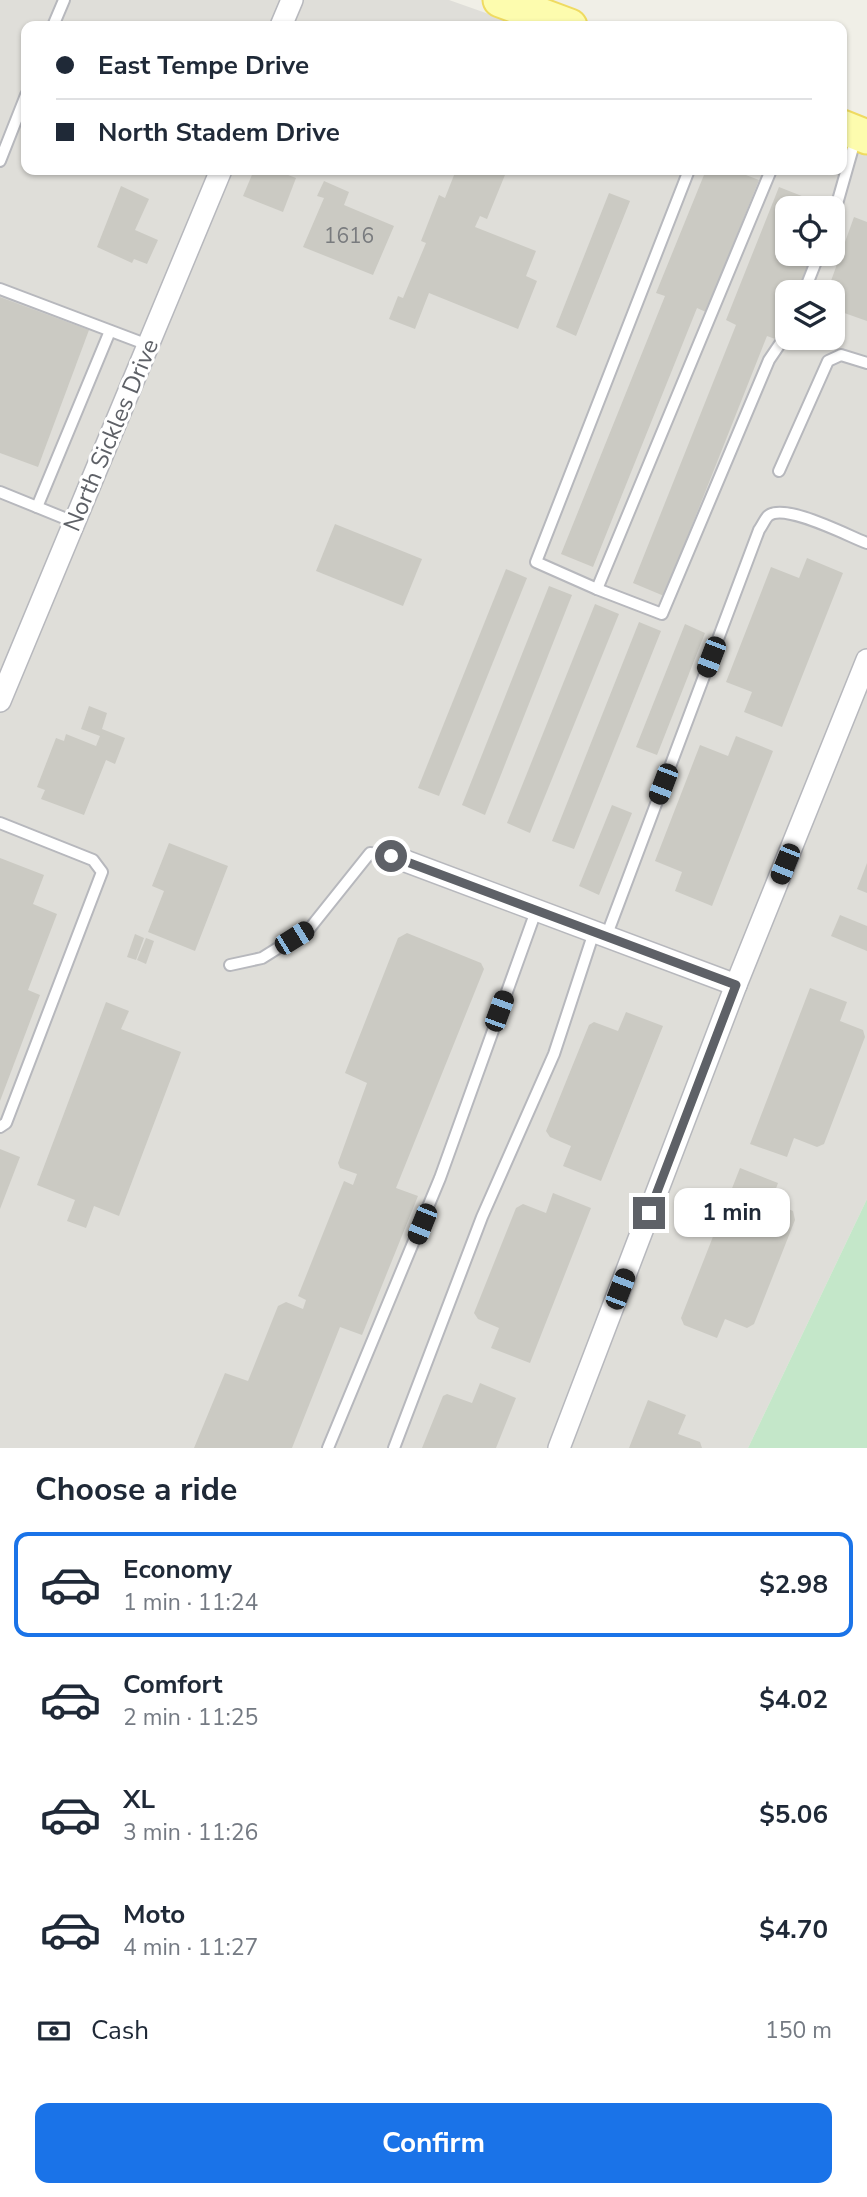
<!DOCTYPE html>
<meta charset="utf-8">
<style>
body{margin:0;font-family:"Nunito Sans",sans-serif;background:#f2f2f3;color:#1f2937;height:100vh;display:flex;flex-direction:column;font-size:26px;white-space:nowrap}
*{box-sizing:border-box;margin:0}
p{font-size:23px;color:#747a83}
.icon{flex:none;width:38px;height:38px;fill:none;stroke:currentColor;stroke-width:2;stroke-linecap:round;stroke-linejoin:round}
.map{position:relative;height:1448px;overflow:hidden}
.side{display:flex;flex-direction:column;background:#fff;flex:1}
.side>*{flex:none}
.hud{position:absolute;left:21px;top:21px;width:826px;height:154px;border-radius:14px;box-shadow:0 2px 5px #0004;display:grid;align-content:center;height:154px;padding:0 35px;background:#fff}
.buttons{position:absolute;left:775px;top:196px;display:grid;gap:14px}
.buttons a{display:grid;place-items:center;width:70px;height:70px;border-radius:14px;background:#fff;box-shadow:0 2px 5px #0004;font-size:35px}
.end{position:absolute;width:32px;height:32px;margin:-16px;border:9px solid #5e6167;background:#fff;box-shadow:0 0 0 4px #fff}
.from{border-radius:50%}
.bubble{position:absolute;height:49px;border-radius:14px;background:#fff;box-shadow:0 2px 5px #0004;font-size:23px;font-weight:700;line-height:49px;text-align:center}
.car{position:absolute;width:21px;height:42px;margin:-21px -10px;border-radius:9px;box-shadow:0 0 5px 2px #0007;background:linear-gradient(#222 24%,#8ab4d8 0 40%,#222 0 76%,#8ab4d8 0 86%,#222 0)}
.hud b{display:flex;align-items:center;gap:24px;height:66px;font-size:26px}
.hud b+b{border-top:2px solid #e0e1e3}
.hud i{width:18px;height:18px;background:#1f2937}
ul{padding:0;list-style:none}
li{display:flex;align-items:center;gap:21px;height:105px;margin:0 14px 10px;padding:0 21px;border:4px solid transparent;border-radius:14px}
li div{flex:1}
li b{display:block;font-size:26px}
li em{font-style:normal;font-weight:700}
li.current{border-color:#1a73e8}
li>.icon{width:63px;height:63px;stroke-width:1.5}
h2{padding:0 35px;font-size:32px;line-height:84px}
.pay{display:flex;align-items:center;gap:18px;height:77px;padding:0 35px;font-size:26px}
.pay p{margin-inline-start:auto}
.action{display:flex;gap:14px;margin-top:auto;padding:14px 35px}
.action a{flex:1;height:80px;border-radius:14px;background:#1a73e8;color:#fff;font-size:28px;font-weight:700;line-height:80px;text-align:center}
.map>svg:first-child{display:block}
</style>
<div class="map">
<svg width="867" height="1448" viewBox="0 0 867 1448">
<rect width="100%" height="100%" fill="#f0efe7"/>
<path fill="#dfded9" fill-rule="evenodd" d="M0 0H449L523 26H26V170H842V140L867 149V1199L748 1448H0ZM788 208H833V254H788ZM788 292H833V338H788Z"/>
<polygon fill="#c4e7c9" points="867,1199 867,1448 748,1448"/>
<g fill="#cbcac3">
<polygon points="254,170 275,170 296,178 283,212 243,196"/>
<polygon points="456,170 507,170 487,219 480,216 475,227 536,251 526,276 537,281 518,329 429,293 415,329 389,319 398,296 403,298 426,243 421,241 439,195 445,198"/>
<polygon points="706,170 733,170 759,180 706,312 697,308 593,567 561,554 665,296 656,293"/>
<polygon points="324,181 349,192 344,205 394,226 373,275 303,247 324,198 317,196"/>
<polygon points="121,186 149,199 135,230 158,240 147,264 134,259 132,263 97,247"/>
<polygon points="779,187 832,208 788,208 788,254 812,254 797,292 788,292 788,315 778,340 767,336 664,596 633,583 736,325 726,320"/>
<polygon points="609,193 630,201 576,336 556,327"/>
<polygon points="854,217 867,222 867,321 833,309 833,292 827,292"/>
<polygon points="0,297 89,330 38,467 0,453"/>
<polygon points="335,524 422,559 403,606 316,571"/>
<polygon points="807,558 843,573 782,727 744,712 752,692 726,682 771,567 799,578"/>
<polygon points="506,569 527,578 439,796 418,788"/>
<polygon points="549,586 572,595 485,815 462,805"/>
<polygon points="595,604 619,614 530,833 507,823"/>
<polygon points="639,622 661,631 574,849 552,841"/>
<polygon points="685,624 705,633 657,755 636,747"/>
<polygon points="89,706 107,713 102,729 125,738 115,764 106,760 84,815 41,799 45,790 37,787 56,738 64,741 66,734 96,746 100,736 81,729"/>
<polygon points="736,736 773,751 712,906 675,891 682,872 655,861 700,745 728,756"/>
<polygon points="612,805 632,813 599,895 579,886"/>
<polygon points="169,843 228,866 195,951 148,932 164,891 152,886"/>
<polygon points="0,858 44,875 33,904 57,914 28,990 40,995 0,1101"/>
<polygon points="867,863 867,893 857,889"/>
<polygon points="840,915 867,926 867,951 831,936"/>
<polygon points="407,933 481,963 484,969 396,1188 418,1196 362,1335 340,1327 292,1448 194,1448 225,1373 248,1381 278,1306 286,1302 303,1309 306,1300 298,1296 344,1181 353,1185 357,1174 340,1168 338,1163 367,1083 345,1073 398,938"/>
<polygon points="135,934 144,938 136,960 127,957"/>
<polygon points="146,938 154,941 146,964 137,960"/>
<polygon points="810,988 847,1002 840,1021 863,1030 865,1037 824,1144 817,1147 794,1138 787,1157 750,1144"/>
<polygon points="106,1002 129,1011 121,1029 181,1052 119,1216 94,1206 86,1228 67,1221 75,1200 37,1185"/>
<polygon points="626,1012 663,1026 601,1181 563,1166 571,1146 550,1137 546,1131 589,1025 594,1022 618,1031"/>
<polygon points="0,1149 20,1157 0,1209"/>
<polygon points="740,1168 778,1183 771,1202 793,1211 795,1220 754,1324 747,1328 725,1319 717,1338 684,1325 681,1318"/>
<polygon points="553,1193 591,1208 530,1363 491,1348 499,1328 478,1319 474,1313 516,1208 523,1204 546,1213"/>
<polygon points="480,1383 516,1398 496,1448 422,1448 443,1396 447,1394 472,1403"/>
<polygon points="648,1400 686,1415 678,1434 700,1442 702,1448 629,1448"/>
</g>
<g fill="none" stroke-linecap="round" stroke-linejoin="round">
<g stroke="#b7b8bd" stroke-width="14">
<g id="lane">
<polyline points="53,26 64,0"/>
<polyline points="0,161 26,95"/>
<polyline points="689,170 536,562 597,589 771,170"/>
<polyline points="833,218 856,137"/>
<polyline points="0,289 148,345"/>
<polyline points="804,292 819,254"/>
<polyline points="779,471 828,361 841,355 867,363"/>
<polyline points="0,492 74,522"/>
<polyline points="37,507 110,331"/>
<polyline points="597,589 662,614 769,360 788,332"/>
<polyline points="0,823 93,860 102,872 6,1123 0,1127"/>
<path d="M606 937 759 530C762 526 765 519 768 516 784 502 848 536 867 543"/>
<polyline points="230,965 262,958 310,928 370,853 392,856"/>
<polyline points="328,1448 440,1178 536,911"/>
<polyline points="394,1448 482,1217 554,1054 594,932"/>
</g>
</g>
<g stroke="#b7b8bd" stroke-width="24">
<g id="street">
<polyline points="281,26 292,0"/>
<polyline points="0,701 221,170"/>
<polyline points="392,856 736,985"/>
<polyline points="559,1448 736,985 867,660"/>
</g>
</g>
<g stroke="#efdb61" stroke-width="37">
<g id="primary">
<polyline points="500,0 570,26"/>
<polyline points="842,127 867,137"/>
</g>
</g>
<use href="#lane" stroke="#fff" stroke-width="10"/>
<use href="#street" stroke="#fff" stroke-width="21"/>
<use href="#primary" stroke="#fdfcae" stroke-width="33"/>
</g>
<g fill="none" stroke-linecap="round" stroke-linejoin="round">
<polyline stroke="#5e6167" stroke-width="9" points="391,856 736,985 649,1213"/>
</g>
<g text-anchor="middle" stroke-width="6" stroke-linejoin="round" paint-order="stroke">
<g font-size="21" fill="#797b7e">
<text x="349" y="243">1616</text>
</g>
<g font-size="24" fill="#5e6167" stroke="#fff">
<text transform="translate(111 435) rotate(-67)" y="8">North Sickles Drive</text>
</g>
</g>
</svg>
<div class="buttons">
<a><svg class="icon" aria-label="locate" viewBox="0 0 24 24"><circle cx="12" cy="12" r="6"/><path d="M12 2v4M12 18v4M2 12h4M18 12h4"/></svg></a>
<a><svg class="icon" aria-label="layers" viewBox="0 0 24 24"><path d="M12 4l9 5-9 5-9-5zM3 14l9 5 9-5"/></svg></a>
</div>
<i class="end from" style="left:391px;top:856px"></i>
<i class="end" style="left:649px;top:1213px"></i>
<div class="bubble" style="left:674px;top:1188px;width:116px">1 min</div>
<i class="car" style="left:711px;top:657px;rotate:201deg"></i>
<i class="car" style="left:663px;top:784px;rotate:201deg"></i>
<i class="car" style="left:785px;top:864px;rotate:202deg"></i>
<i class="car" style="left:294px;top:938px;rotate:58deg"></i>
<i class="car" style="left:499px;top:1011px;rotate:20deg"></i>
<i class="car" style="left:422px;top:1224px;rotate:202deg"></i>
<i class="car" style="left:620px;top:1289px;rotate:21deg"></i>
<div class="hud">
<b><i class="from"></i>East Tempe Drive</b>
<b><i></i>North Stadem Drive</b>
</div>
</div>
<section class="side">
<h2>Choose a ride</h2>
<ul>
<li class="current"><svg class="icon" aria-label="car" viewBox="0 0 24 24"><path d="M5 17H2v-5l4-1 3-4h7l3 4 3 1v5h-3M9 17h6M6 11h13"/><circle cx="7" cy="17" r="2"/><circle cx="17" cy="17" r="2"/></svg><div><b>Economy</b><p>1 min · 11:24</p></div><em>$2.98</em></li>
<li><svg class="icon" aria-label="car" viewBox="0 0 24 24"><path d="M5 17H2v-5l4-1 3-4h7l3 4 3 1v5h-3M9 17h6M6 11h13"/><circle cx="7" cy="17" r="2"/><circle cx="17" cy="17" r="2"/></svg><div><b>Comfort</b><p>2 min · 11:25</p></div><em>$4.02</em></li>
<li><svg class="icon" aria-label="car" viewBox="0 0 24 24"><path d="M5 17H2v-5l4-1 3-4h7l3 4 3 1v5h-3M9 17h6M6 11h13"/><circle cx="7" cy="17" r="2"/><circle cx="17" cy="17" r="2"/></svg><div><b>XL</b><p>3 min · 11:26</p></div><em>$5.06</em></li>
<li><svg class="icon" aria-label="car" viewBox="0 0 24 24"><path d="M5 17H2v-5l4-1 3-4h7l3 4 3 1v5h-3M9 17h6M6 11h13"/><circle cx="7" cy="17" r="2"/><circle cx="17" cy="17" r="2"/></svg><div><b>Moto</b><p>4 min · 11:27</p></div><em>$4.70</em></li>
</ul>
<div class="pay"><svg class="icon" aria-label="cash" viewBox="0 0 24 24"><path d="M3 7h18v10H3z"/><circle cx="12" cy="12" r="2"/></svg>Cash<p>150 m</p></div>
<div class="action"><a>Confirm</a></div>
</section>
